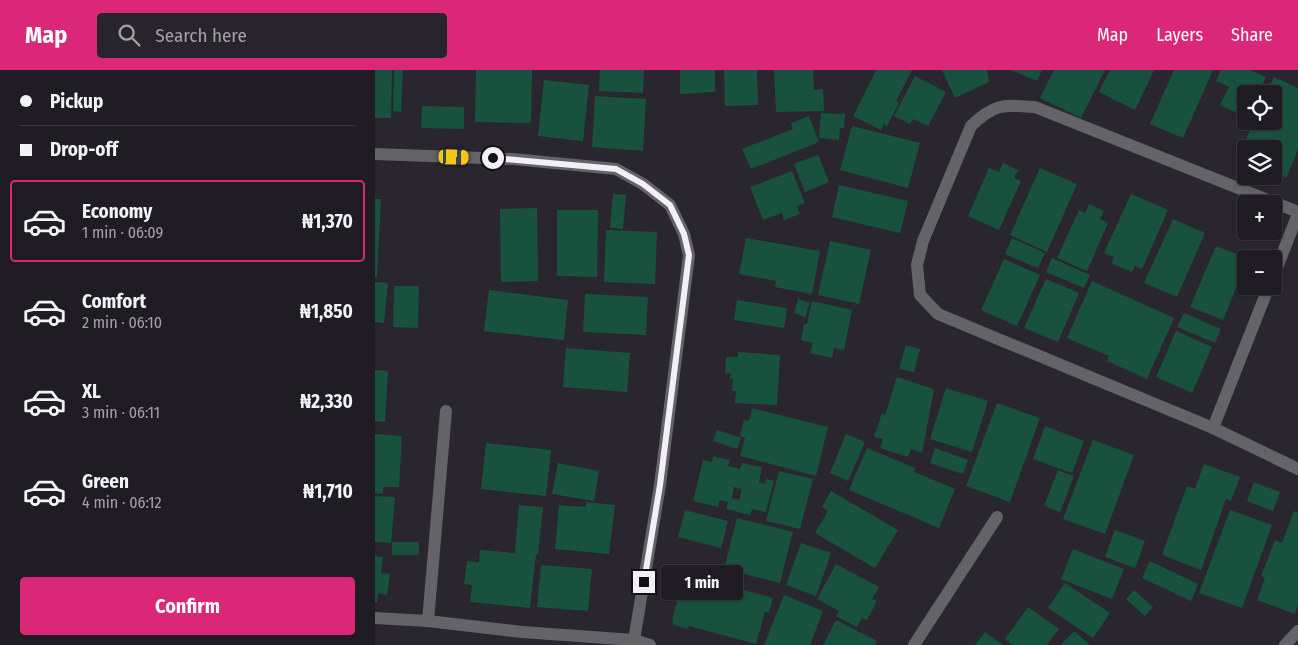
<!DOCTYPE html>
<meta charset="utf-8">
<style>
body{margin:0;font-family:"Fira Sans Condensed",sans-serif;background:#27252b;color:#f1f3f6;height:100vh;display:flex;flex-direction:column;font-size:19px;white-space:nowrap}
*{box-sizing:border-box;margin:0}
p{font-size:16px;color:#a1a1a6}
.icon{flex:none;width:28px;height:28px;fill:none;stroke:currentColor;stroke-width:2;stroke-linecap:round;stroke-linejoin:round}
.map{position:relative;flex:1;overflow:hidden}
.panel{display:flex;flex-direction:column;background:#1f1c23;width:375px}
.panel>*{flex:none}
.guide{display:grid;align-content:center;height:110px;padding:0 20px;background:#1f1c23}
.tools{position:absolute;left:862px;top:15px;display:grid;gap:10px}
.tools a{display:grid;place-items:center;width:45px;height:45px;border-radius:5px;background:#1f1c23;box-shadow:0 1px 4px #0004,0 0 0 1px #3c3a41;font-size:25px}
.end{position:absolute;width:22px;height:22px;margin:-11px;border:6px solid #f2f0f6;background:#111;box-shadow:0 0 0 2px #111}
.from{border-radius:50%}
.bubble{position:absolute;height:35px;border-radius:5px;background:#1f1c23;box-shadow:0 1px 4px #0004,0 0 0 1px #3c3a41;font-size:16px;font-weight:700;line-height:35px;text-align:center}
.car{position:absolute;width:15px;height:30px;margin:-15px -8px;border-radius:6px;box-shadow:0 0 4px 1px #0007;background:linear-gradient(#f5c518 24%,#345 0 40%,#f5c518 0 76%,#345 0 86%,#f5c518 0)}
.guide b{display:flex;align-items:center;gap:18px;height:48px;font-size:19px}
.guide b+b{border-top:1px solid #3c3a41}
.guide i{width:12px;height:12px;background:#f1f3f6}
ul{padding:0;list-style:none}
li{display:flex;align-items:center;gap:15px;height:82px;margin:0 10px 8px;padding:0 10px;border:2px solid transparent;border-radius:5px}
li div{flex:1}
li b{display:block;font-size:19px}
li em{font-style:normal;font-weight:700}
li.active{border-color:#db2777}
li>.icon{width:45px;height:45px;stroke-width:1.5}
.button{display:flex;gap:10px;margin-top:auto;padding:10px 20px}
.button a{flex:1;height:58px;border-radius:5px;background:#db2777;color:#fff;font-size:20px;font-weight:700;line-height:58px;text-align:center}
header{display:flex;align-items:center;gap:30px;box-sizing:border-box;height:70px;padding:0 25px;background:#db2777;color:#fff}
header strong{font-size:24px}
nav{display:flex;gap:28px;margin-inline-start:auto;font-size:18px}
.search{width:350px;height:45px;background:#27252b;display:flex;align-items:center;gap:12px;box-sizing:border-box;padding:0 18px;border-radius:5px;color:#a1a1a6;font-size:19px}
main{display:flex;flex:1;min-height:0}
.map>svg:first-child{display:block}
</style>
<header>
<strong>Map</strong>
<div class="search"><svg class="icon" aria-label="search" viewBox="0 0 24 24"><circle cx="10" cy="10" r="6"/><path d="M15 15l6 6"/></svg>Search here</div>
<nav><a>Map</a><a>Layers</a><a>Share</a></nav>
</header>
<main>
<section class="panel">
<div class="guide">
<b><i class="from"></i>Pickup</b>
<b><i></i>Drop-off</b>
</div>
<ul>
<li class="active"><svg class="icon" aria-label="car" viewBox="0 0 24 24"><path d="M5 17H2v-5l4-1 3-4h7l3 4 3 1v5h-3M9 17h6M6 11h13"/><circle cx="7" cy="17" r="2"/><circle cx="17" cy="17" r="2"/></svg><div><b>Economy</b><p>1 min · 06:09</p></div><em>₦1,370</em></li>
<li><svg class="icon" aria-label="car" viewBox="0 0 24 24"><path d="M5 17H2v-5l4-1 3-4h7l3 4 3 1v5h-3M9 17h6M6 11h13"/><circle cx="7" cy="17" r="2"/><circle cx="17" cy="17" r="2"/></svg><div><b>Comfort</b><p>2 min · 06:10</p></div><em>₦1,850</em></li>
<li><svg class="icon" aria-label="car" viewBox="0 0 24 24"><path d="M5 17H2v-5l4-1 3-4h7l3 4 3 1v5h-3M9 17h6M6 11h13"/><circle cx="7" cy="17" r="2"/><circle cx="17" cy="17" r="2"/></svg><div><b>XL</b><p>3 min · 06:11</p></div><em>₦2,330</em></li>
<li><svg class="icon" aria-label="car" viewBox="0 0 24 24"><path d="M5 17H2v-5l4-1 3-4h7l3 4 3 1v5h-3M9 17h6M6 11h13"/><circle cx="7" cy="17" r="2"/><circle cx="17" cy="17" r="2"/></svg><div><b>Green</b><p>4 min · 06:12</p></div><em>₦1,710</em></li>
</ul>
<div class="button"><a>Confirm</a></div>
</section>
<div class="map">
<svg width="923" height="575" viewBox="0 0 923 575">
<rect width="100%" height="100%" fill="#29262f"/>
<g fill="#18523f" fill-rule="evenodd">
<polygon points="0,0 17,0 16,48 0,48"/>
<polygon points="19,0 28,0 26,42 18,41"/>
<polygon points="101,0 157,0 156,53 100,52"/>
<polygon points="225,0 269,0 268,23 224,21"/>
<polygon points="305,0 340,0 340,22 305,24"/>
<polygon points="349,0 382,0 383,35 350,36"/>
<polygon points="399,0 438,0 439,20 448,19 449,41 401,42"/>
<polygon points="501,0 537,0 521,31 524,33 512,56 509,54 506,60 478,46"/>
<polygon points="567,0 612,0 614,12 580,28"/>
<polygon points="636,0 667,0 662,11"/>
<polygon points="679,0 730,0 706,48 665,28"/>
<polygon points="735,0 779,0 760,40 724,22"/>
<polygon points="799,0 838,0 808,68 775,54"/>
<polygon points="846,0 875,0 891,7 883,24 871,24 871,47 845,35 854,17 841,11"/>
<polygon points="540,6 571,22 553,56 538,49 535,54 519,46"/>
<polygon points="899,7 923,18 923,80 911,108 899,102 899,79 871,79 871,90 863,87 879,51 899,51 899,24 891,24"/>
<polygon points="169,10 214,15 208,71 163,66"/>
<polygon points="220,26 271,29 268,81 217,77"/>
<polygon points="47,36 89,37 89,59 46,58"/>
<polygon points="446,43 470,44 469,58 465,58 464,70 444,68"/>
<polygon points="434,46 444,72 376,99 367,79 418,59 416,53"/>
<polygon points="477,56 545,73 533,118 465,100"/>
<polygon points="443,85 454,112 430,122 419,94"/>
<polygon points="628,93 643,100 639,108 646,111 624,160 593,146 614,98 624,102"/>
<polygon points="665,98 702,114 672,182 635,165"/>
<polygon points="417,101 430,133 422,136 425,144 409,150 407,143 388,150 375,117"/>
<polygon points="464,115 533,131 525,163 457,147"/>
<polygon points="238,124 251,125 248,159 235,158"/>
<polygon points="756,124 793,140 767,199 760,196 757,202 736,193 739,187 729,183"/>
<polygon points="0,129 6,129 2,207 0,207"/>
<polygon points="714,134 729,141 725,149 733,153 712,201 682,188 704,140 710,143"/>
<polygon points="162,138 163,211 126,212 125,139"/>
<polygon points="182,140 223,140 222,207 182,206"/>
<polygon points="798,149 830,163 802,227 769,213"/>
<polygon points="231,160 282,162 280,214 229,212"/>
<polygon points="371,168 445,181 437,224 400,217 401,211 364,204"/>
<polygon points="637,168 670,183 663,198 630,184"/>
<polygon points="455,171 496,180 484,234 443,225"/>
<polygon points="841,176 871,188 871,193 848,250 815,237"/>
<polygon points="677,188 715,205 709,218 671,202"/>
<polygon points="629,189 665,205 642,256 606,240"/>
<polygon points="671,209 704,223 683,272 649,258"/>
<polygon points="717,211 799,248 772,309 732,291 734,286 692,268"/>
<polygon points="0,212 13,213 9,253 0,252"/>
<polygon points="19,216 44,216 43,258 18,257"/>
<polygon points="114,220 193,230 189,270 109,261"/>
<polygon points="210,224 273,227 271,265 208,262"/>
<polygon points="423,229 435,233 430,247 419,243"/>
<polygon points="362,230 412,238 409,258 359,250"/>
<polygon points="437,231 477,240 469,280 459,278 457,288 435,283 438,273 426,270 429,254 432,254"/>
<polygon points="809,243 846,259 840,273 802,257"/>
<polygon points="801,261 837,277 817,323 781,307"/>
<polygon points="531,275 545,279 539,302 524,299"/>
<polygon points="191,278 255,283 252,322 188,317"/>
<polygon points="363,282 405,285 402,335 360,333 361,321 357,321 358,309 355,309 356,303 350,303 351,287 363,287"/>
<polygon points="0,300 13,301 10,352 0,351"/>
<polygon points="522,307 559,319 547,383 536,379 533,387 505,378 508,369 499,367 507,343 510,345"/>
<polygon points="571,318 613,331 597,382 555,369"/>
<polygon points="622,333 665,348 635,432 591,416"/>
<polygon points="377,338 453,357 441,406 365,386 370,368 365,366 369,350 374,351"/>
<polygon points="670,356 709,371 697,403 658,389"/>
<polygon points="342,360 366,368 362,379 338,371"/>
<polygon points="0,364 27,366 24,417 8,417 8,424 0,423"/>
<polygon points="471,364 490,372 473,411 455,403"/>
<polygon points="718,370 759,385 730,464 688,449"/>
<polygon points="111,373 176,380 171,426 106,419"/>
<polygon points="492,378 540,398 539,402 580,419 564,458 474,420"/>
<polygon points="560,378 593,390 588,404 555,393"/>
<path d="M338 386 355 390 353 396 365 399 367 393 387 397 384 412 390 414 391 409 399 411 391 442 377 439 375 445 351 439 353 432 345 430 343 437 318 431 328 390 337 392ZM359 417 367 419 364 430 357 428Z"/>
<polygon points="183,393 224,401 219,431 177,424"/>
<polygon points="829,394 865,407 856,431 851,429 826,500 787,485 812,416 820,419"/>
<polygon points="683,400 699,406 685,442 669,436"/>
<polygon points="404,401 438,409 425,459 391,451"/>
<polygon points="879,412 905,422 898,441 872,431"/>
<polygon points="456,421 523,460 500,498 440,463 453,441 447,437"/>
<polygon points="0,426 20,427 16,473 0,472"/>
<polygon points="211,432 240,435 234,484 180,479 184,435 211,437"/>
<polygon points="144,435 168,437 163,485 161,485 155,538 95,532 97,515 89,514 92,491 104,492 105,480 140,483"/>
<polygon points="310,440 353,451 346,478 303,467"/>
<polygon points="855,440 897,455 867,538 824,523"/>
<polygon points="919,441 923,443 923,536 920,544 882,530 890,508 886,506 900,470 907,473"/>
<polygon points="362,448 418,462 405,513 349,499"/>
<polygon points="740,460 770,471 760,498 730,487"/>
<rect x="17" y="472" width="27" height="13"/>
<polygon points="426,473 456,483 441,526 411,515"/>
<polygon points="698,479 749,499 737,529 686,509"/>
<polygon points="0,486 8,487 6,503 15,504 12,525 3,523 2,532 0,532"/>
<polygon points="775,491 823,514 816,531 767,508"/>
<polygon points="461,494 504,517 497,529 502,531 492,550 487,548 482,557 461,546 464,541 442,529"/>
<polygon points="166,495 217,499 213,541 162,537"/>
<polygon points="304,502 398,528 394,543 390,542 381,574 314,556 313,559 297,554 298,551 297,551 305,520 299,519"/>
<polygon points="690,513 735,543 718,568 673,538"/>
<polygon points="759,520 778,537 770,546 751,529"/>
<polygon points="409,525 448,541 435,575 389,575"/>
<polygon points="653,537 684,559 672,575 638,575 630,569"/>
<polygon points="461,550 502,571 500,575 448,575"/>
<polygon points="699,561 714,574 713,575 686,575"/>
<polygon points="610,562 628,575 600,575"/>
</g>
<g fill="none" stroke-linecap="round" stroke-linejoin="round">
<g stroke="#646367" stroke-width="12">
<polyline points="0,84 138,89 241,99 268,114 295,135 309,164 314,185 285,415 259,570"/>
<path d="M923 142 660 37C628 35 620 33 596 56L548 171 542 195 545 225 563 244 838 358 923 399"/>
<polyline points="899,205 923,144"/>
<polyline points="838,358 894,216"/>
<polyline points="0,548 53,551 147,562 259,570 275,575"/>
<polyline points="53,551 71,341"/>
<polyline points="539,575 622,447"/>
<polyline points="910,575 923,561"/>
</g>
</g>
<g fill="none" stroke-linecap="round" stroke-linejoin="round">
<polyline stroke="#f2f0f6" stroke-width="6" points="118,88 241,99 268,114 295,135 309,164 314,185 285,415 269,512"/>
</g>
</svg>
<div class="tools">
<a><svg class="icon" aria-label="locate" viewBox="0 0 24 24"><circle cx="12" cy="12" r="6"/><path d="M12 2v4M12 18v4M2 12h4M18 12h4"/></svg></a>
<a><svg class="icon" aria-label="layers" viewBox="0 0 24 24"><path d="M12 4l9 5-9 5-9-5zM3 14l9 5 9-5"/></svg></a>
<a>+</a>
<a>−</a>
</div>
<i class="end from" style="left:118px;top:88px"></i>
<i class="end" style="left:269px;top:512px"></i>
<div class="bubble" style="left:286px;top:495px;width:82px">1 min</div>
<i class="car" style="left:79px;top:87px;rotate:92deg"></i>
</div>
</main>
